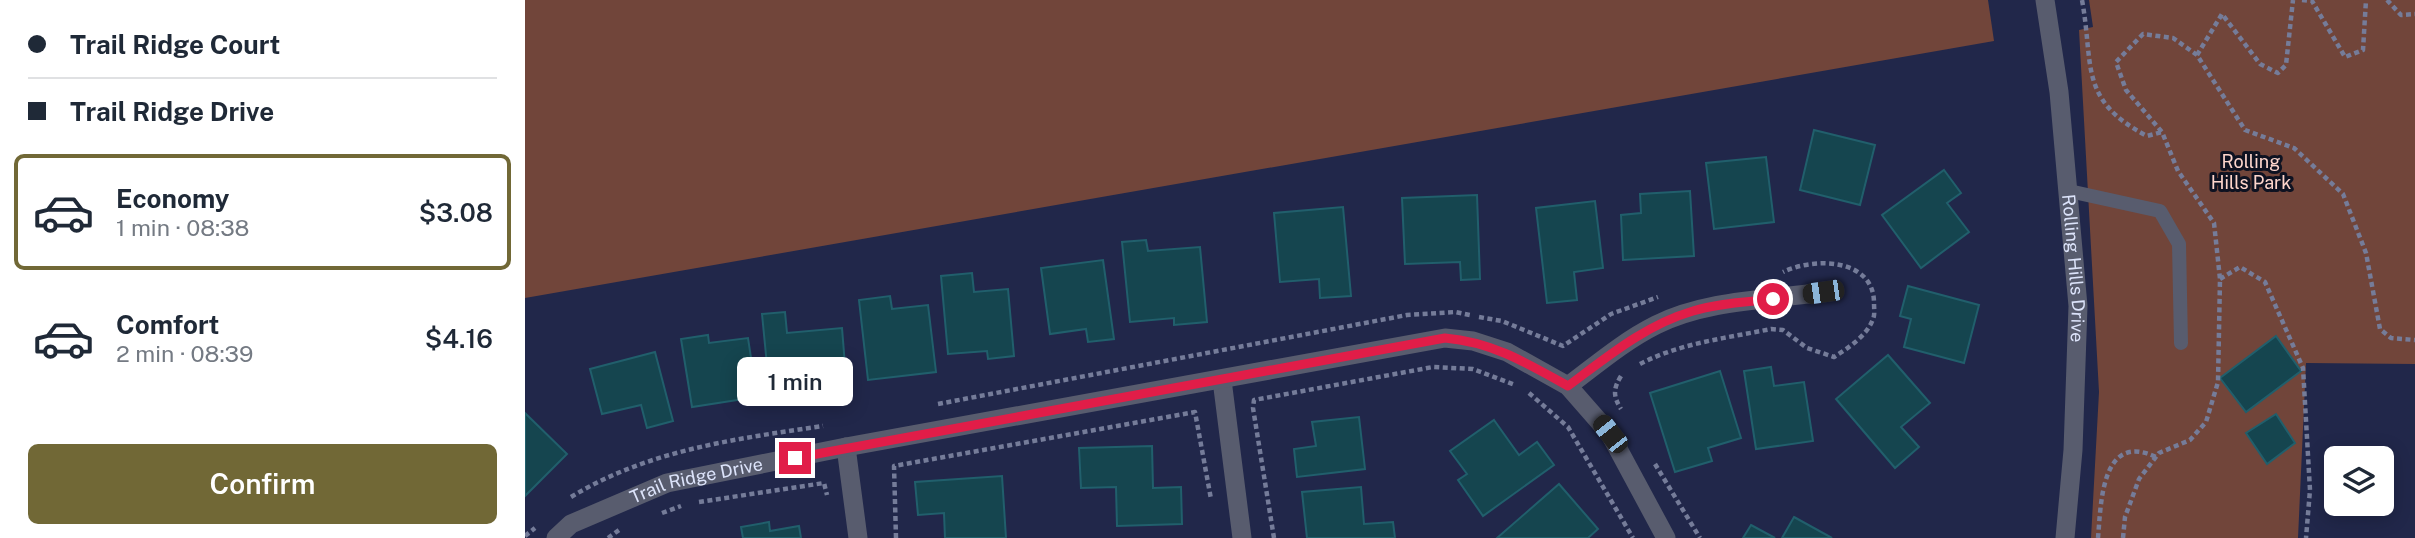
<!DOCTYPE html>
<meta charset="utf-8">
<style>
body{margin:0;font-family:"Public Sans",sans-serif;background:#f2f2f3;color:#1f2937;height:100vh;display:flex;flex-direction:column;font-size:26px;white-space:nowrap}
*{box-sizing:border-box;margin:0}
p{font-size:23px;color:#747a83}
.icon{flex:none;width:38px;height:38px;fill:none;stroke:currentColor;stroke-width:2;stroke-linecap:round;stroke-linejoin:round}
.map{position:relative;flex:1;overflow:hidden}
.panel{display:flex;flex-direction:column;background:#fff;width:525px}
.panel>*{flex:none}
.top-card{display:grid;align-content:center;height:154px;padding:0 28px;background:#fff}
.buttons{position:absolute;left:1799px;top:446px;display:grid;gap:14px}
.buttons a{display:grid;place-items:center;width:70px;height:70px;border-radius:10px;background:#fff;box-shadow:0 4px 18px #0003;font-size:35px}
.end{position:absolute;width:32px;height:32px;margin:-16px;border:9px solid #e11d48;background:#fff;box-shadow:0 0 0 4px #fff}
.from{border-radius:50%}
.bubble{position:absolute;height:49px;border-radius:10px;background:#fff;box-shadow:0 4px 18px #0003;font-size:23px;font-weight:600;line-height:49px;text-align:center}
.car{position:absolute;width:21px;height:42px;margin:-21px -10px;border-radius:9px;box-shadow:0 0 5px 2px #0007;background:linear-gradient(#222 24%,#8ab4d8 0 40%,#222 0 76%,#8ab4d8 0 86%,#222 0)}
.top-card b{display:flex;align-items:center;gap:24px;height:66px;font-size:26px}
.top-card b+b{border-top:2px solid #e0e1e3}
.top-card i{width:18px;height:18px;background:#1f2937}
ul{padding:0;list-style:none}
li{display:flex;align-items:center;gap:21px;height:116px;margin:0 14px 10px;padding:0 14px;border:4px solid transparent;border-radius:10px}
li div{flex:1}
li b{display:block;font-size:26px}
li em{font-style:normal;font-weight:600}
li.selected{border-color:#716836}
li>.icon{width:63px;height:63px;stroke-width:1.5}
.action{display:flex;gap:14px;margin-top:auto;padding:14px 28px}
.action a{flex:1;height:80px;border-radius:10px;background:#716836;color:#fff;font-size:28px;font-weight:600;line-height:80px;text-align:center}
main{display:flex;flex:1;min-height:0}
.map>svg:first-child{display:block}
</style>
<main>
<section class="panel">
<div class="top-card">
<b><i class="from"></i>Trail Ridge Court</b>
<b><i></i>Trail Ridge Drive</b>
</div>
<ul>
<li class="selected"><svg class="icon" aria-label="car" viewBox="0 0 24 24"><path d="M5 17H2v-5l4-1 3-4h7l3 4 3 1v5h-3M9 17h6M6 11h13"/><circle cx="7" cy="17" r="2"/><circle cx="17" cy="17" r="2"/></svg><div><b>Economy</b><p>1 min · 08:38</p></div><em>$3.08</em></li>
<li><svg class="icon" aria-label="car" viewBox="0 0 24 24"><path d="M5 17H2v-5l4-1 3-4h7l3 4 3 1v5h-3M9 17h6M6 11h13"/><circle cx="7" cy="17" r="2"/><circle cx="17" cy="17" r="2"/></svg><div><b>Comfort</b><p>2 min · 08:39</p></div><em>$4.16</em></li>
</ul>
<div class="action"><a>Confirm</a></div>
</section>
<div class="map">
<svg width="1890" height="538" viewBox="0 0 1890 538">
<rect width="100%" height="100%" fill="#21274a"/>
<g fill="#71453a">
<polygon points="0,0 1463,0 1469,41 0,298"/>
<polygon points="1564,0 1890,0 1890,364 1781,363 1773,538 1566,538 1574,392 1554,30 1568,27"/>
</g>
<g fill="#15454f" stroke="#215f6c" stroke-width="2">
<polygon points="1289,130 1350,145 1335,205 1275,190"/>
<polygon points="1241,157 1249,222 1189,229 1181,163"/>
<polygon points="1419,170 1436,193 1422,203 1444,232 1396,268 1357,215"/>
<polygon points="1165,191 1169,256 1098,260 1096,215 1116,213 1115,194"/>
<polygon points="952,195 955,279 936,280 935,262 880,264 877,198"/>
<polygon points="1070,201 1078,268 1049,272 1052,300 1022,303 1011,208"/>
<polygon points="818,207 826,296 795,298 794,279 755,282 749,213"/>
<polygon points="621,240 623,251 675,247 682,322 649,325 649,318 605,322 597,242"/>
<polygon points="578,260 589,339 563,342 561,329 525,334 516,268"/>
<polygon points="447,273 449,292 483,289 489,356 463,359 462,351 423,354 416,276"/>
<polygon points="1383,286 1454,305 1439,363 1379,347 1386,319 1375,316"/>
<polygon points="365,296 367,309 403,305 411,372 343,380 334,300"/>
<polygon points="260,312 262,333 317,328 322,390 245,396 237,314"/>
<polygon points="183,335 184,343 223,338 232,397 167,407 156,339"/>
<polygon points="1751,336 1776,371 1721,412 1695,378"/>
<polygon points="130,352 148,421 122,428 116,405 77,414 65,369"/>
<polygon points="1363,355 1405,403 1376,427 1394,447 1370,468 1311,399"/>
<polygon points="1246,367 1249,386 1279,382 1288,441 1231,449 1219,371"/>
<polygon points="1195,371 1216,438 1183,448 1187,461 1150,472 1125,393"/>
<polygon points="0,413 42,454 0,496"/>
<polygon points="1751,414 1770,443 1742,464 1721,433"/>
<polygon points="834,417 840,469 772,477 769,449 791,446 787,422"/>
<polygon points="969,420 994,455 1012,442 1029,465 958,516 933,480 942,474 925,451"/>
<polygon points="627,446 628,488 656,487 657,524 592,526 591,487 556,488 554,448"/>
<polygon points="477,476 481,538 420,538 419,513 393,515 390,482"/>
<polygon points="1034,484 1073,529 1063,538 972,538"/>
<polygon points="836,487 839,524 868,522 870,538 782,538 777,492"/>
<polygon points="1269,517 1307,538 1257,538"/>
<polygon points="244,522 245,531 274,526 276,538 218,538 216,527"/>
<polygon points="1226,525 1250,538 1218,538"/>
</g>
<g fill="none" stroke-linecap="round" stroke-linejoin="round">
<g stroke="#757c99" stroke-width="4.5" stroke-dasharray="5 3.5" stroke-linecap="butt">
<path d="M1557 0C1569 65 1553 100 1622 136L1637 132"/>
<polyline points="1777,0 1787,1 1820,57 1838,50 1841,0"/>
<polyline points="1862,0 1876,15 1890,14"/>
<polyline points="1672,55 1697,14 1735,64 1753,73 1761,65 1768,0"/>
<polyline points="1695,279 1715,267 1740,282 1778,368 1785,490 1781,538"/>
<polyline points="954,317 977,321 1038,346 1086,314 1133,297"/>
<path d="M1115 364C1155 343 1202 338 1246 329L1258 330 1282 348 1309 357C1323 348 1342 336 1348 319 1350 315 1349 308 1349 303 1349 258 1289 257 1258 272"/>
<path d="M1096 376C1088 389 1088 396 1096 409"/>
<polyline points="1004,393 1043,427 1108,538"/>
<polyline points="413,404 882,315 930,312 945,315"/>
<polyline points="1130,464 1175,538"/>
<path d="M46 497C123 450 210 439 298 426"/>
<polyline points="174,502 299,483 302,495"/>
<polyline points="137,513 156,506"/>
<polyline points="0,536 10,528"/>
<polyline points="83,538 94,530"/>
<polyline points="371,538 369,466 670,412 686,499"/>
<polyline points="749,538 728,408 729,400 908,367 948,369 990,385"/>
<path d="M1573 538C1576 504 1576 431 1631 457"/>
<polyline points="1598,538 1600,517 1614,479 1634,453 1665,440 1681,422 1693,382 1695,279 1689,223 1653,171 1637,132 1601,90 1591,62 1618,34 1648,38 1672,55 1720,130 1769,148 1818,194 1841,253 1855,329 1866,338 1890,340"/>
</g>
<polyline stroke="#585c6e" stroke-width="14" points="1544,191 1635,211 1654,244 1656,343"/>
<g stroke="#585c6e" stroke-width="19">
<polyline points="697,380 717,538"/>
<path d="M1043 386C1071 365 1099 341 1131 325 1181 300 1243 300 1298 292"/>
<polyline points="321,447 333,538"/>
<path id="s1" d="M31 538 46 524 142 483 321 447 920 338 948 341 982 352 1043 386 1085 434 1141 538"/>
</g>
<path stroke="#585c6e" stroke-width="19" id="s2" d="M1520 0 1534 92 1553 306 1548 450 1540 538"/>
</g>
<g fill="none" stroke-linecap="round" stroke-linejoin="round">
<path stroke="#e11d48" stroke-width="9" d="M270 458 920 338C967 342 1002 363 1043 386 1082 357 1120 325 1168 311 1193 303 1222 302 1248 299"/>
</g>
<g text-anchor="middle" stroke-width="6" stroke-linejoin="round" paint-order="stroke">
<g font-size="18" fill="#fed6cc" stroke="#0e1221">
<text x="1726" y="168">Rolling<tspan x="1726" dy="21">Hills Park</tspan></text>
</g>
<g font-size="18" fill="#dce3fa" stroke="#0e1221">
<text dy="6" stroke="none"><textPath href="#s2" startOffset="270">Rolling Hills Drive</textPath></text>
<text dy="6" stroke="none"><textPath href="#s1" startOffset="154">Trail Ridge Drive</textPath></text>
</g>
</g>
</svg>
<div class="buttons">
<a><svg class="icon" aria-label="layers" viewBox="0 0 24 24"><path d="M12 4l9 5-9 5-9-5zM3 14l9 5 9-5"/></svg></a>
</div>
<i class="end from" style="left:1248px;top:299px"></i>
<i class="end" style="left:270px;top:458px"></i>
<div class="bubble" style="left:212px;top:357px;width:116px">1 min</div>
<i class="car" style="left:1298px;top:292px;rotate:262deg"></i>
<i class="car" style="left:1085px;top:434px;rotate:322deg"></i>
</div>
</main>
